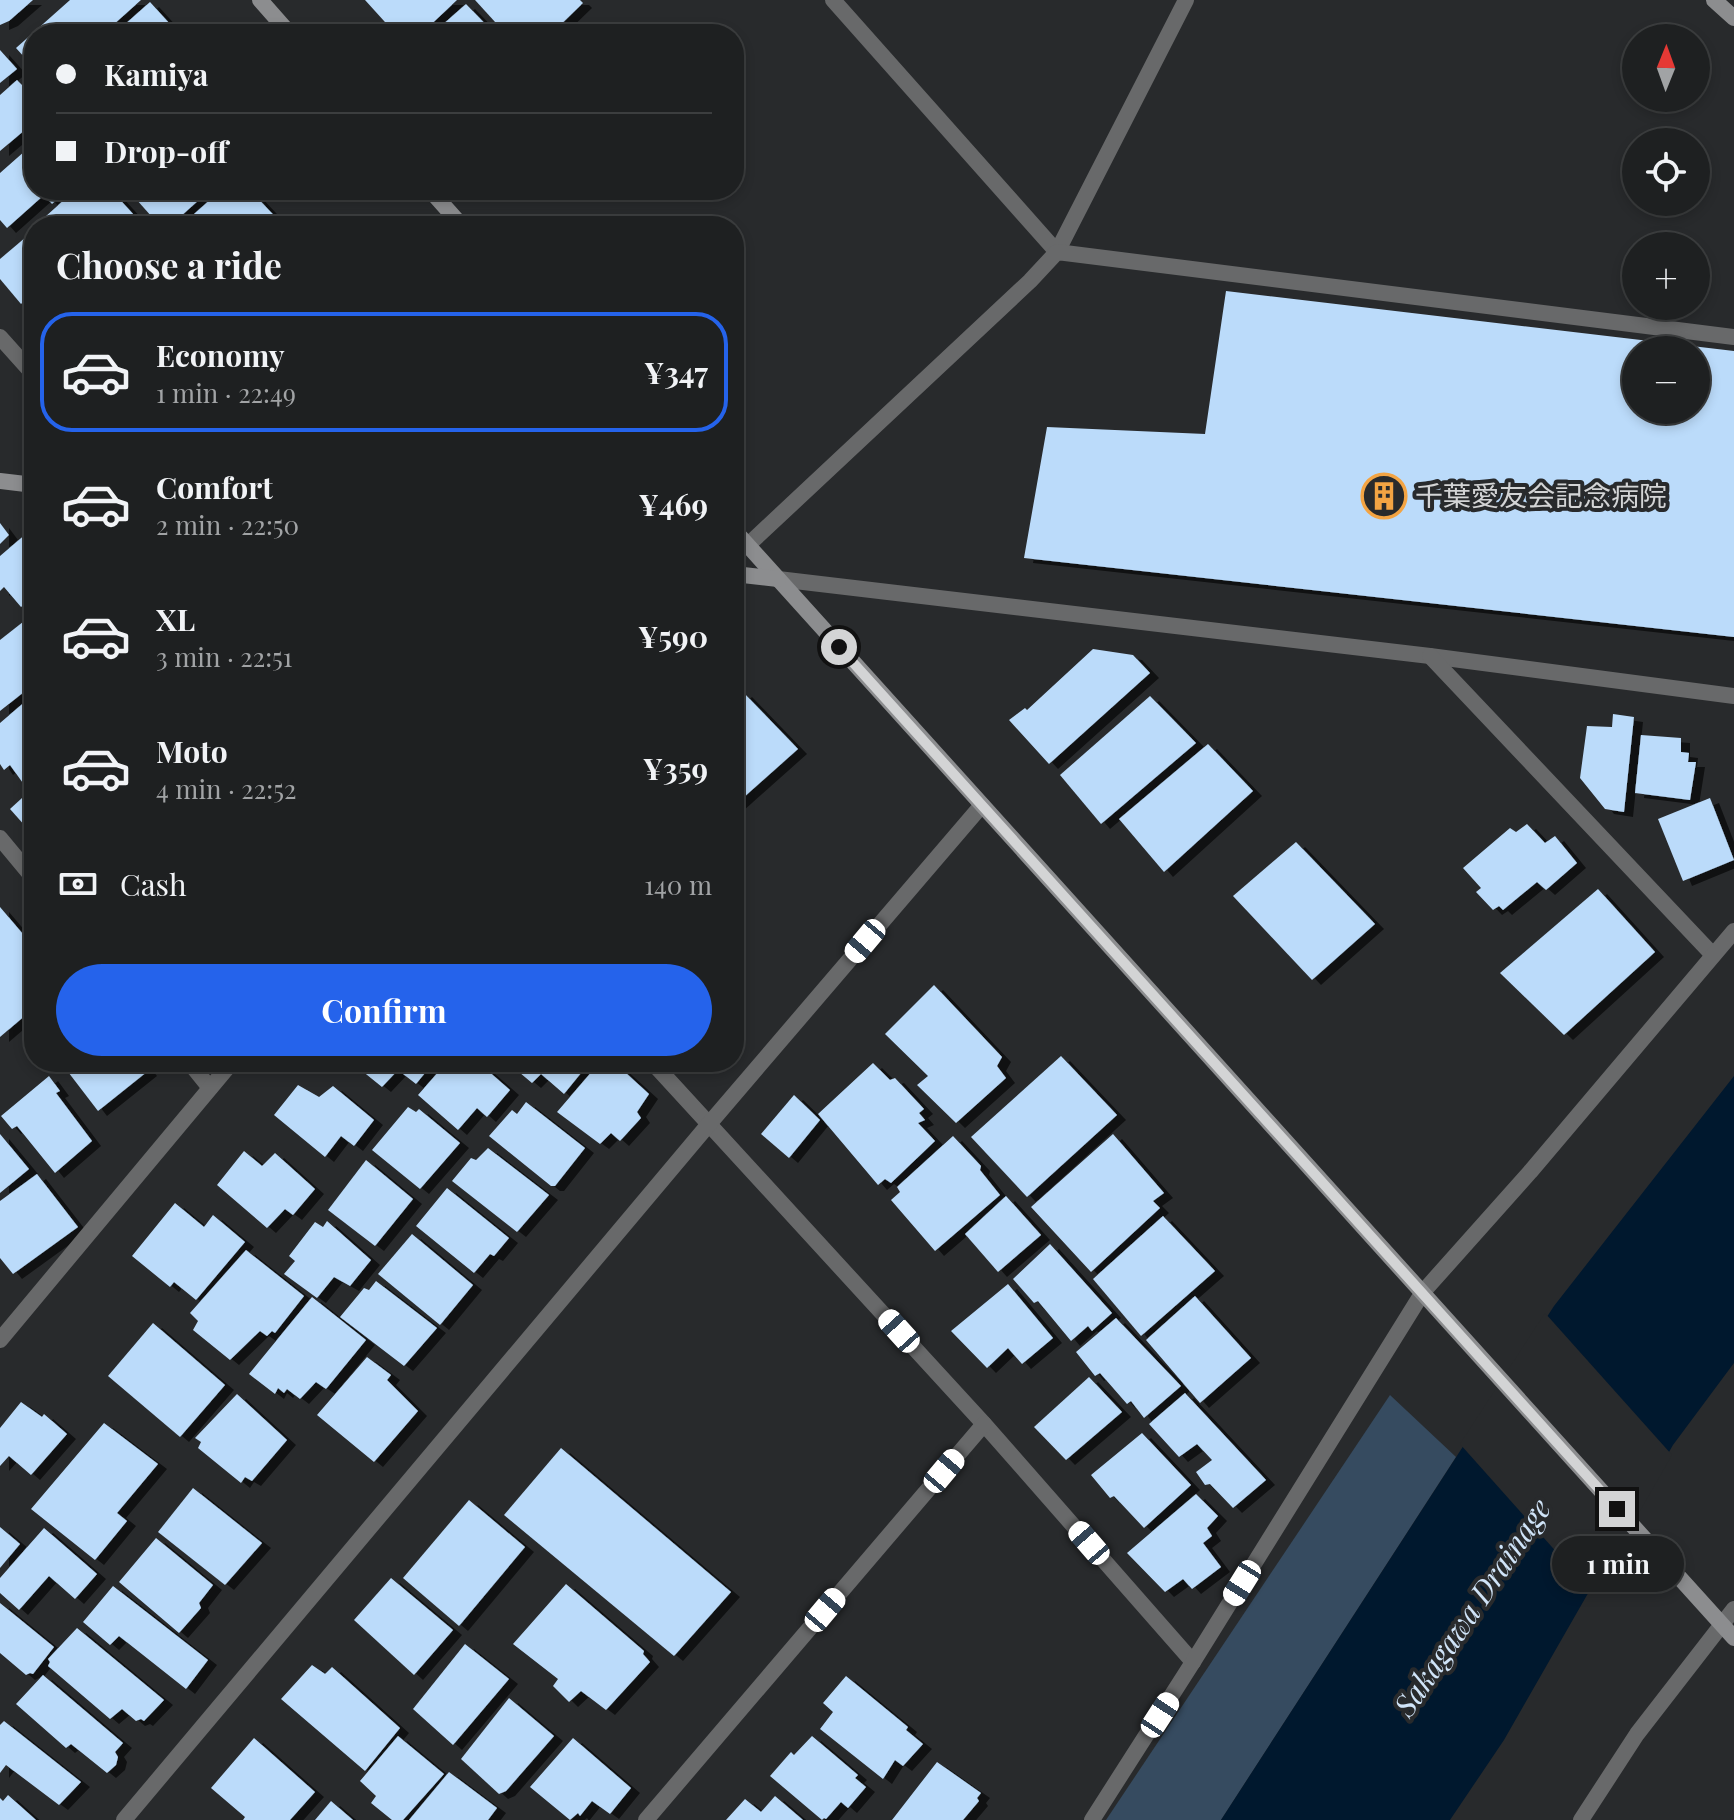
<!DOCTYPE html>
<meta charset="utf-8">
<style>
body{margin:0;font-family:"Playfair Display","Noto Sans JP",serif;background:#26282a;color:#f1f3f6;height:100vh;display:flex;flex-direction:column;font-size:30px;white-space:nowrap}
*{box-sizing:border-box;margin:0}
p{font-size:26px;color:#a1a3a5}
.icon{flex:none;width:44px;height:44px;fill:none;stroke:currentColor;stroke-width:2;stroke-linecap:round;stroke-linejoin:round}
.map{position:relative;flex:1;overflow:hidden}
.side{position:absolute;left:24px;top:216px;width:720px;height:856px;display:flex;flex-direction:column;background:#1e2021;border-radius:32px;box-shadow:0 4px 12px #0003,0 0 0 2px #3c3e3f}
.side>*{flex:none}
.banner{position:absolute;left:24px;top:24px;width:720px;height:176px;border-radius:32px;box-shadow:0 4px 12px #0003,0 0 0 2px #3c3e3f;display:grid;align-content:center;height:176px;padding:0 32px;background:#1e2021}
.needle{width:52px;rotate:1deg}
.buttons{position:absolute;left:1622px;top:24px;display:grid;gap:16px}
.buttons a{display:grid;place-items:center;width:88px;height:88px;border-radius:50%;background:#1e2021;box-shadow:0 4px 12px #0003,0 0 0 2px #3c3e3f;font-size:40px}
.end{position:absolute;width:36px;height:36px;margin:-18px;border:10px solid #d3d4d5;background:#111;box-shadow:0 0 0 4px #111}
.from{border-radius:50%}
.bubble{position:absolute;height:56px;border-radius:28px;background:#1e2021;box-shadow:0 4px 12px #0003,0 0 0 2px #3c3e3f;font-size:26px;font-weight:700;line-height:56px;text-align:center}
.car{position:absolute;width:24px;height:48px;margin:-24px -12px;border-radius:10px;box-shadow:0 0 6px 2px #0007;background:linear-gradient(#fff 24%,#345 0 40%,#fff 0 76%,#345 0 86%,#fff 0)}
.banner b{display:flex;align-items:center;gap:28px;height:76px;font-size:30px}
.banner b+b{border-top:2px solid #3c3e3f}
.banner i{width:20px;height:20px;background:#f1f3f6}
ul{padding:0;list-style:none}
li{display:flex;align-items:center;gap:24px;height:120px;margin:0 16px 12px;padding:0 16px;border:4px solid transparent;border-radius:32px}
li div{flex:1}
li b{display:block;font-size:30px}
li em{font-style:normal;font-weight:700}
li.selected{border-color:#2563eb}
li>.icon{width:72px;height:72px;stroke-width:1.5}
h2{padding:0 32px;font-size:36px;line-height:96px}
.pay{display:flex;align-items:center;gap:20px;height:88px;padding:0 32px;font-size:30px}
.pay p{margin-inline-start:auto}
.cta{display:flex;gap:16px;margin-top:auto;padding:16px 32px}
.cta a{flex:1;height:92px;border-radius:48px;background:#2563eb;color:#fff;font-size:32px;font-weight:700;line-height:92px;text-align:center}
.map>svg:first-child{display:block}
</style>
<div class="map">
<svg width="1734" height="1820" viewBox="0 0 1734 1820">
<defs>
<filter id="shadow"><feDropShadow dx="9" dy="5" stdDeviation="0" flood-color="#0009"/></filter>
</defs>
<rect width="100%" height="100%" fill="#282a2c"/>
<polygon fill="#364b60" points="1390,1395 1456,1457 1221,1820 1106,1820"/>
<polygon fill="#00182e" points="1734,1076 1734,1363 1673,1445 1504,1740 1450,1820 1221,1820 1554,1306"/>
<polygon fill="#282a2c" points="1545,1313 1672,1455 1593,1593 1460,1444"/>
<g fill="#bbdbfa" fill-rule="evenodd" filter="url(#shadow)">
<polygon points="0,0 33,0 9,21 0,25"/>
<polygon points="70,0 141,0 103,34 34,34 34,68 16,48"/>
<polygon points="365,0 457,0 421,34 406,34 400,28 394,32"/>
<polygon points="475,0 580,0 583,3 551,34 506,34"/>
<polygon points="150,2 179,34 114,34"/>
<polygon points="466,4 495,34 432,34"/>
<polygon points="0,50 17,69 0,83"/>
<polygon points="17,80 34,97 34,129 30,133 26,129 0,151 0,95"/>
<polygon points="34,143 34,190 68,190 52,204 44,195 7,228 0,220 0,173"/>
<polygon points="75,190 115,190 118,192 114,193 144,226 35,226"/>
<polygon points="128,190 210,190 170,226 160,226"/>
<polygon points="221,190 250,190 284,226 189,226 185,222"/>
<polygon points="26,237 34,246 34,292 21,304 0,279 0,259"/>
<path d="M1226 291 1734 351V637L1024 558 1047 427 1205 434ZM1636 350H1696V410H1636Z"/>
<polygon points="0,523 9,535 0,544"/>
<polygon points="34,527 34,597 21,607 4,587 0,591 0,556"/>
<polygon points="28,618 34,624 34,684 0,711 0,640"/>
<polygon points="1093,649 1133,655 1150,673 1049,764 1009,720 1025,708 1027,710"/>
<polygon points="743,692 798,749 734,806 734,700"/>
<polygon points="34,694 34,749 31,751 34,755 34,779 25,786 10,765 4,770 0,764 0,723"/>
<polygon points="1150,696 1196,743 1101,824 1060,775"/>
<polygon points="1613,714 1634,717 1624,812 1605,809 1580,778 1587,726 1612,727"/>
<polygon points="1641,735 1681,738 1681,752 1689,753 1688,762 1696,762 1690,800 1635,793"/>
<polygon points="1208,744 1253,791 1164,872 1119,819"/>
<polygon points="34,787 34,836 10,809"/>
<polygon points="1710,798 1734,860 1683,881 1658,819"/>
<polygon points="1527,824 1545,843 1555,836 1577,863 1546,890 1537,882 1503,910 1499,906 1493,910 1476,892 1481,888 1463,868 1510,828 1516,832"/>
<polygon points="1296,842 1375,924 1312,980 1233,896"/>
<polygon points="1598,889 1655,952 1564,1035 1500,973"/>
<polygon points="0,907 34,947 34,1008 0,1037"/>
<polygon points="934,985 1002,1057 997,1066 1006,1078 956,1123 917,1085 928,1076 885,1034"/>
<polygon points="1061,1056 1117,1115 1027,1197 971,1137"/>
<polygon points="64,1062 141,1062 148,1071 98,1111 62,1064"/>
<polygon points="351,1062 434,1062 416,1084 398,1070 382,1087"/>
<polygon points="447,1062 478,1062 510,1090 487,1117 477,1108 458,1130 418,1095"/>
<polygon points="507,1062 590,1062 564,1094 541,1074 532,1083"/>
<polygon points="600,1062 614,1062 649,1094 637,1112 641,1118 620,1141 611,1133 600,1144 557,1112"/>
<polygon points="873,1063 890,1080 895,1078 924,1109 919,1113 925,1120 918,1123 935,1141 891,1183 885,1179 878,1185 818,1114"/>
<polygon points="49,1076 60,1091 56,1093 92,1141 55,1173 17,1126 12,1129 1,1116"/>
<polygon points="298,1085 319,1097 333,1086 374,1120 354,1146 341,1136 325,1157 274,1115"/>
<polygon points="794,1095 820,1120 789,1158 761,1134"/>
<polygon points="526,1102 585,1148 555,1186 551,1186 489,1136 512,1110 517,1114"/>
<polygon points="408,1107 416,1112 419,1109 460,1143 420,1189 372,1150"/>
<polygon points="0,1134 29,1169 0,1193"/>
<polygon points="1113,1134 1164,1193 1153,1201 1160,1208 1091,1272 1031,1207"/>
<polygon points="953,1136 981,1166 980,1170 1000,1195 935,1251 891,1200 900,1192 897,1187"/>
<polygon points="488,1148 549,1195 517,1232 452,1181 471,1158 476,1160"/>
<polygon points="244,1151 262,1166 275,1153 315,1189 293,1215 285,1209 267,1228 217,1185"/>
<polygon points="366,1160 413,1199 375,1246 328,1210"/>
<polygon points="37,1174 78,1227 13,1274 0,1258 0,1201"/>
<polygon points="447,1188 509,1238 494,1256 490,1254 474,1273 416,1226"/>
<polygon points="1006,1196 1041,1235 998,1272 965,1234"/>
<polygon points="175,1203 204,1227 213,1215 245,1242 196,1300 174,1282 170,1287 132,1256"/>
<polygon points="1163,1216 1215,1271 1141,1336 1093,1279"/>
<polygon points="327,1221 371,1260 350,1286 334,1277 317,1298 284,1274 295,1261 289,1256 315,1222 323,1227"/>
<polygon points="412,1234 473,1285 440,1325 378,1274"/>
<polygon points="1050,1244 1112,1313 1092,1331 1088,1326 1071,1341 1038,1301 1034,1303 1013,1279"/>
<polygon points="246,1250 304,1296 275,1333 272,1331 267,1336 260,1331 230,1360 193,1330 198,1321 190,1313"/>
<polygon points="376,1281 437,1328 404,1366 340,1317 364,1288 369,1290"/>
<polygon points="1008,1284 1053,1338 1022,1364 1008,1348 987,1368 951,1331"/>
<polygon points="1195,1296 1251,1358 1200,1403 1146,1340"/>
<polygon points="312,1297 366,1340 326,1389 316,1382 300,1399 287,1389 284,1393 278,1388 275,1394 249,1374"/>
<polygon points="1116,1318 1181,1386 1144,1418 1131,1401 1127,1404 1100,1373 1095,1376 1076,1352"/>
<polygon points="153,1323 225,1385 180,1437 108,1376"/>
<polygon points="367,1357 391,1375 387,1380 418,1411 374,1462 317,1415"/>
<polygon points="1089,1377 1122,1412 1066,1460 1034,1427"/>
<polygon points="1185,1393 1266,1480 1233,1508 1210,1484 1205,1485 1196,1472 1212,1460 1197,1444 1179,1457 1149,1424"/>
<polygon points="237,1394 287,1440 252,1481 245,1477 241,1483 198,1448 201,1442 195,1438"/>
<polygon points="21,1402 42,1417 44,1414 67,1434 31,1475 9,1456 0,1466 0,1428"/>
<polygon points="104,1423 158,1464 117,1513 127,1521 95,1560 31,1509"/>
<polygon points="1142,1433 1191,1485 1144,1528 1114,1496 1110,1498 1091,1475"/>
<polygon points="561,1448 731,1592 674,1656 504,1515"/>
<polygon points="193,1488 262,1543 225,1585 158,1532"/>
<polygon points="1196,1494 1218,1516 1207,1528 1212,1536 1203,1543 1221,1567 1192,1589 1183,1579 1165,1592 1127,1553"/>
<polygon points="469,1500 525,1547 459,1626 403,1578"/>
<polygon points="0,1527 20,1544 0,1568"/>
<polygon points="44,1528 97,1574 75,1599 49,1576 19,1610 0,1593 0,1578"/>
<polygon points="156,1538 213,1585 199,1603 201,1608 179,1633 119,1582"/>
<polygon points="391,1578 453,1630 414,1675 354,1620"/>
<polygon points="566,1584 644,1651 643,1654 650,1662 606,1710 581,1691 569,1702 553,1686 558,1679 513,1644"/>
<polygon points="113,1586 208,1660 186,1689 119,1636 110,1645 83,1622"/>
<polygon points="0,1603 54,1647 33,1674 30,1673 26,1675 0,1653"/>
<polygon points="77,1628 164,1700 144,1721 141,1719 136,1721 122,1709 110,1719 48,1666 50,1662 48,1659"/>
<polygon points="465,1644 509,1679 453,1745 413,1709"/>
<polygon points="312,1665 325,1674 332,1667 400,1728 365,1771 281,1699"/>
<polygon points="43,1675 123,1743 115,1752 118,1757 116,1765 107,1773 71,1744 66,1748 16,1704"/>
<polygon points="846,1676 908,1727 906,1730 923,1744 903,1766 895,1760 883,1779 820,1729 833,1712 823,1703"/>
<polygon points="509,1698 554,1736 506,1791 499,1794 461,1759"/>
<polygon points="4,1721 81,1782 59,1805 6,1765 0,1773 0,1725"/>
<polygon points="398,1736 444,1774 403,1820 392,1820 371,1803 376,1796 360,1781"/>
<polygon points="812,1736 858,1775 855,1778 866,1787 848,1808 841,1802 826,1819 824,1818 822,1820 770,1776 791,1752 794,1755"/>
<polygon points="254,1738 315,1792 290,1820 243,1820 245,1817 211,1788"/>
<polygon points="573,1738 631,1788 610,1814 592,1801 580,1816 578,1813 570,1820 530,1787"/>
<polygon points="937,1762 981,1793 977,1798 979,1801 963,1820 892,1820"/>
<polygon points="449,1772 497,1808 488,1820 409,1820"/>
<polygon points="8,1795 36,1820 0,1820 0,1798 3,1801"/>
<polygon points="775,1796 803,1820 726,1820 745,1799 761,1812"/>
<polygon points="331,1801 353,1820 315,1820"/>
</g>
<g fill="none" stroke-linecap="round" stroke-linejoin="round">
<g stroke="#68696a" stroke-width="16">
<polyline points="833,0 1057,252 1186,0"/>
<polyline points="0,337 34,375"/>
<polyline points="748,545 1030,281 1057,252 1734,337"/>
<polyline points="778,579 1430,656 1734,696"/>
<polyline points="1430,656 1712,954"/>
<polyline points="0,838 34,879"/>
<polyline points="189,1062 210,1088"/>
<polyline points="652,1062 984,1424 1193,1662"/>
<polyline points="0,1340 232,1062"/>
<polyline points="124,1820 709,1124 982,805"/>
<polyline points="646,1820 984,1424"/>
<polyline points="1092,1820 1193,1662 1423,1292 1530,1172 1734,931"/>
<polyline points="1581,1820 1637,1734 1734,1609"/>
</g>
<g stroke="#8c8d8f" stroke-width="16">
<polyline points="260,0 290,34"/>
<polyline points="1714,0 1734,18"/>
<polyline points="430,190 462,226"/>
<polyline points="0,481 34,485"/>
<polyline points="734,530 1734,1638"/>
<polyline points="734,574 778,579"/>
</g>
</g>
<g fill="none" stroke-linecap="round" stroke-linejoin="round">
<polyline stroke="#d3d4d5" stroke-width="10" points="839,647 1617,1509"/>
</g>
<defs>
<g id="building-ring" transform="scale(2.3)"><circle r="9.5" fill="#282a2c" stroke="#f3a443" stroke-width="1.5"/><path d="M-4-6H4V6H1V3H-1V6H-4ZM-2.5-4.3h1.7v1.8h-1.7ZM.8-4.3h1.7v1.8H.8ZM-2.5-1h1.7V.8h-1.7ZM.8-1h1.7V.8H.8Z" fill="#f3a443"/></g>
</defs>
<g fill-rule="evenodd">
<use href="#building-ring" x="1384" y="496"/>
</g>
<g text-anchor="middle" stroke-width="8" stroke-linejoin="round" paint-order="stroke">
<g font-size="28" fill="#d3d4d5" stroke="#282a2c" text-anchor="start">
<text x="1415" y="506">千葉愛友会記念病院</text>
</g>
<g font-size="30" font-style="italic" fill="#d0e4f8" stroke="#282a2c">
<text transform="translate(1473 1608) rotate(-56)" y="10">Sakagawa Drainage</text>
</g>
</g>
</svg>
<div class="buttons">
<a><svg class="needle" viewBox="-14 -14 28 28"><path d="M0-13l5 13h-10z" fill="#e53935"/><path d="M0 13l5-13h-10z" fill="#a1a3a5"/></svg></a>
<a><svg class="icon" aria-label="locate" viewBox="0 0 24 24"><circle cx="12" cy="12" r="6"/><path d="M12 2v4M12 18v4M2 12h4M18 12h4"/></svg></a>
<a>+</a>
<a>−</a>
</div>
<i class="end from" style="left:839px;top:647px"></i>
<i class="end" style="left:1617px;top:1509px"></i>
<div class="bubble" style="left:1552px;top:1536px;width:132px">1 min</div>
<i class="car" style="left:865px;top:941px;rotate:220deg"></i>
<i class="car" style="left:899px;top:1331px;rotate:318deg"></i>
<i class="car" style="left:944px;top:1471px;rotate:40deg"></i>
<i class="car" style="left:1089px;top:1543px;rotate:319deg"></i>
<i class="car" style="left:1242px;top:1583px;rotate:212deg"></i>
<i class="car" style="left:825px;top:1610px;rotate:40deg"></i>
<i class="car" style="left:1160px;top:1715px;rotate:33deg"></i>
<div class="banner">
<b><i class="from"></i>Kamiya</b>
<b><i></i>Drop-off</b>
</div>
<section class="side">
<h2>Choose a ride</h2>
<ul>
<li class="selected"><svg class="icon" aria-label="car" viewBox="0 0 24 24"><path d="M5 17H2v-5l4-1 3-4h7l3 4 3 1v5h-3M9 17h6M6 11h13"/><circle cx="7" cy="17" r="2"/><circle cx="17" cy="17" r="2"/></svg><div><b>Economy</b><p>1 min · 22:49</p></div><em>¥347</em></li>
<li><svg class="icon" aria-label="car" viewBox="0 0 24 24"><path d="M5 17H2v-5l4-1 3-4h7l3 4 3 1v5h-3M9 17h6M6 11h13"/><circle cx="7" cy="17" r="2"/><circle cx="17" cy="17" r="2"/></svg><div><b>Comfort</b><p>2 min · 22:50</p></div><em>¥469</em></li>
<li><svg class="icon" aria-label="car" viewBox="0 0 24 24"><path d="M5 17H2v-5l4-1 3-4h7l3 4 3 1v5h-3M9 17h6M6 11h13"/><circle cx="7" cy="17" r="2"/><circle cx="17" cy="17" r="2"/></svg><div><b>XL</b><p>3 min · 22:51</p></div><em>¥590</em></li>
<li><svg class="icon" aria-label="car" viewBox="0 0 24 24"><path d="M5 17H2v-5l4-1 3-4h7l3 4 3 1v5h-3M9 17h6M6 11h13"/><circle cx="7" cy="17" r="2"/><circle cx="17" cy="17" r="2"/></svg><div><b>Moto</b><p>4 min · 22:52</p></div><em>¥359</em></li>
</ul>
<div class="pay"><svg class="icon" aria-label="cash" viewBox="0 0 24 24"><path d="M3 7h18v10H3z"/><circle cx="12" cy="12" r="2"/></svg>Cash<p>140 m</p></div>
<div class="cta"><a>Confirm</a></div>
</section>
</div>
